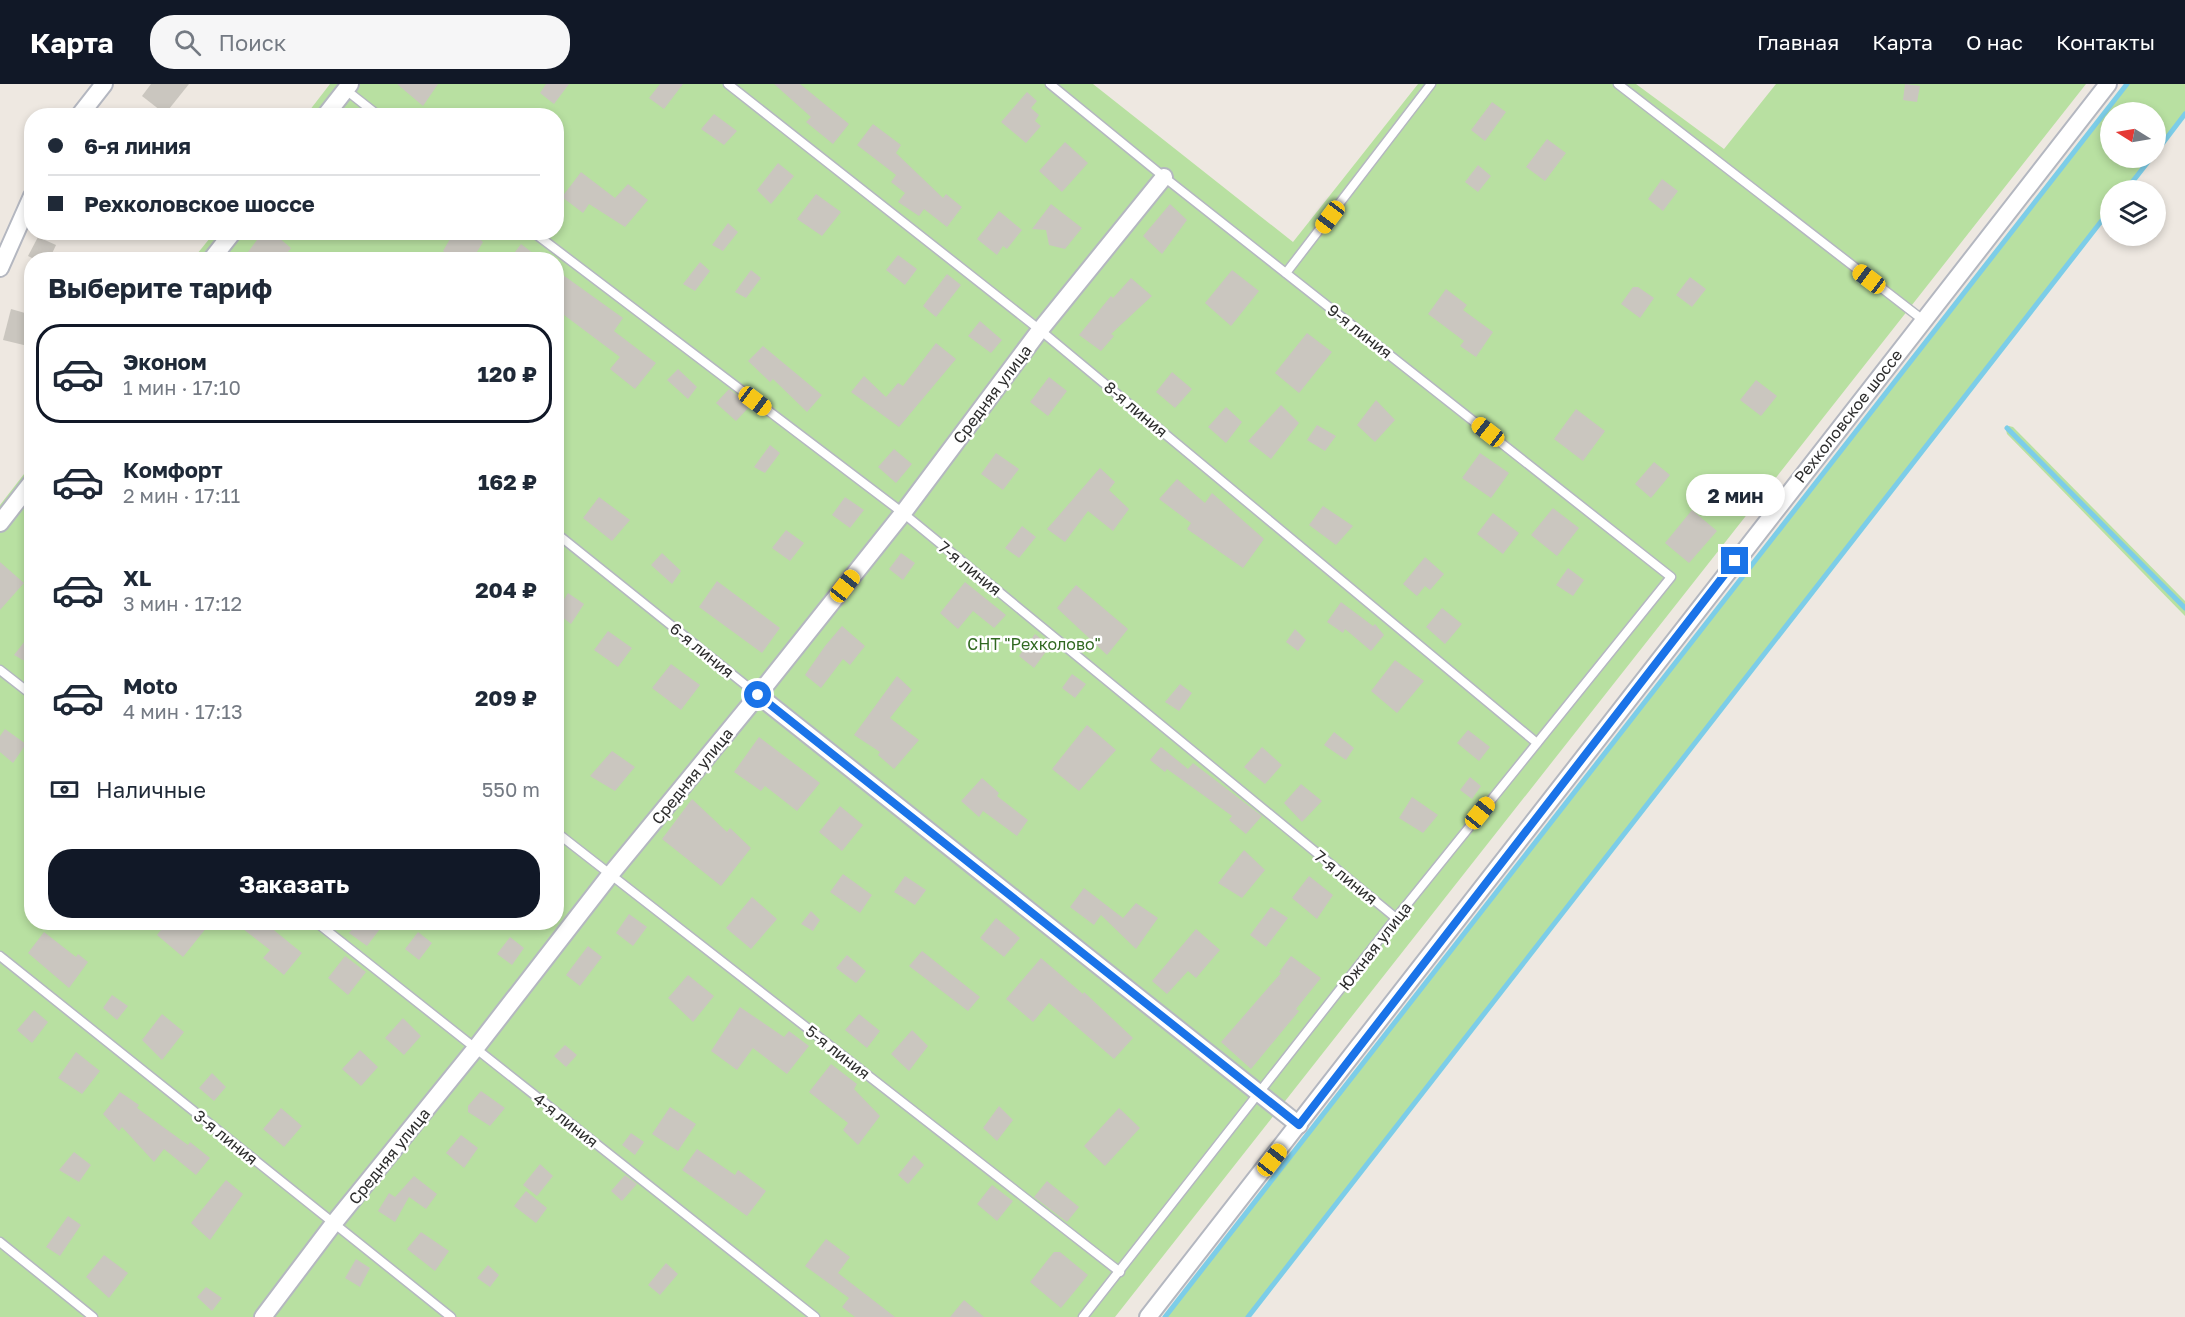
<!DOCTYPE html>
<html lang="ru">
<meta charset="utf-8">
<style>
body{margin:0;font-family:"Golos Text",sans-serif;background:#f6f6f7;color:#1f2937;height:100vh;display:flex;flex-direction:column;font-size:22px;white-space:nowrap}
*{box-sizing:border-box;margin:0}
p{font-size:20px;color:#747a83}
.icon{flex:none;width:33px;height:33px;fill:none;stroke:currentColor;stroke-width:2;stroke-linecap:round;stroke-linejoin:round}
.map{position:relative;flex:1;overflow:hidden}
.drawer{position:absolute;left:24px;top:168px;width:540px;height:678px;display:flex;flex-direction:column;background:#fff;border-radius:24px;box-shadow:0 3px 9px #0003}
.drawer>*{flex:none}
.banner{position:absolute;left:24px;top:24px;width:540px;height:132px;border-radius:24px;box-shadow:0 3px 9px #0003;display:grid;align-content:center;height:132px;padding:0 24px;background:#fff}
.needle{width:39px;rotate:281deg}
.fabs{position:absolute;left:2100px;top:18px;display:grid;gap:12px}
.fabs a{display:grid;place-items:center;width:66px;height:66px;border-radius:50%;background:#fff;box-shadow:0 3px 9px #0003;font-size:30px}
.end{position:absolute;width:27px;height:27px;margin:-14px;border:8px solid #1a73e8;background:#fff;box-shadow:0 0 0 3px #fff}
.from{border-radius:50%}
.bubble{position:absolute;height:42px;border-radius:21px;background:#fff;box-shadow:0 3px 9px #0003;font-size:20px;font-weight:700;line-height:42px;text-align:center}
.car{position:absolute;width:18px;height:36px;margin:-18px -9px;border-radius:8px;box-shadow:0 0 4px 2px #0007;background:linear-gradient(#f5c518 24%,#345 0 40%,#f5c518 0 76%,#345 0 86%,#f5c518 0)}
.banner b{display:flex;align-items:center;gap:21px;height:57px;font-size:22px}
.banner b+b{border-top:2px solid #e0e1e3}
.banner i{width:15px;height:15px;background:#1f2937}
ul{padding:0;list-style:none}
li{display:flex;align-items:center;gap:18px;height:99px;margin:0 12px 9px;padding:0 12px;border:3px solid transparent;border-radius:24px}
li div{flex:1}
li b{display:block;font-size:22px}
li em{font-style:normal;font-weight:700}
li.on{border-color:#111827}
li>.icon{width:54px;height:54px;stroke-width:1.5}
h2{padding:0 24px;font-size:27px;line-height:72px}
.pay{display:flex;align-items:center;gap:15px;height:66px;padding:0 24px;font-size:22px}
.pay p{margin-inline-start:auto}
.cta{display:flex;gap:12px;margin-top:auto;padding:12px 24px}
.cta a{flex:1;height:69px;border-radius:24px;background:#111827;color:#fff;font-size:24px;font-weight:700;line-height:69px;text-align:center}
header{display:flex;align-items:center;gap:36px;box-sizing:border-box;height:84px;padding:0 30px;background:#111827;color:#fff}
header strong{font-size:28px}
nav{display:flex;gap:33px;margin-inline-start:auto;font-size:21px}
.search{width:420px;height:54px;background:#f6f6f7;display:flex;align-items:center;gap:15px;box-sizing:border-box;padding:0 21px;border-radius:24px;color:#747a83;font-size:22px}
.map>svg:first-child{display:block}
</style>
<header>
<strong>Карта</strong>
<div class="search"><svg class="icon" aria-label="search" viewBox="0 0 24 24"><circle cx="10" cy="10" r="6"/><path d="M15 15l6 6"/></svg>Поиск</div>
<nav><a>Главная</a><a>Карта</a><a>О нас</a><a>Контакты</a></nav>
</header>
<div class="map">
<svg width="2185" height="1233" viewBox="0 0 2185 1233">
<rect width="100%" height="100%" fill="#eee8e1"/>
<g fill="#b8e0a1">
<polygon points="330,0 1093,0 1293,158 1418,0 1636,0 1724,65 1776,0 2086,0 1115,1233 0,1233 0,421 31,381 32,838 556,838 556,176 193,175 214,149 556,148 556,32 306,31"/>
<polygon points="2127,0 2185,0 2185,30 2156,68 2156,28 2110,28 2110,74 2151,74 2126,106 2110,106 2110,126 1248,1233 1165,1233"/>
<polygon points="2009,342 2013,343 2185,517 2185,532 2007,350 2006,346"/>
</g>
<g fill="none" stroke-linecap="round" stroke-linejoin="round">
<g stroke="#7ccde8" stroke-width="5">
<polyline points="2156,68 2185,30"/>
<polyline points="2126,106 2151,74"/>
<polyline points="2007,344 2185,524"/>
<polyline points="1165,1233 2127,0"/>
<polyline points="1248,1233 2110,126"/>
</g>
</g>
<g fill="#cac6bf">
<polygon points="151,0 189,0 165,30 142,12"/>
<polygon points="397,0 438,0 423,22"/>
<polygon points="546,0 569,0 554,20 540,9"/>
<polygon points="660,0 683,0 664,25 649,14"/>
<polygon points="774,0 800,0 849,40 833,60 806,38 811,33"/>
<polygon points="1905,0 1920,2 1917,18 1903,16"/>
<polygon points="1027,8 1037,17 1031,24 1039,31 1035,37 1041,42 1026,59 1001,38"/>
<polygon points="1492,18 1506,28 1485,57 1471,46"/>
<polygon points="714,30 737,47 724,61 701,45"/>
<polygon points="873,40 901,61 896,69 943,114 946,110 962,123 947,143 924,125 919,132 898,118 905,109 891,98 896,91 857,61"/>
<polygon points="1547,55 1566,69 1545,97 1526,83"/>
<polygon points="1065,58 1088,79 1062,108 1039,87"/>
<polygon points="778,79 794,92 771,120 757,106"/>
<polygon points="1478,81 1491,92 1478,108 1465,98"/>
<polygon points="581,88 615,114 628,100 648,116 625,143 589,120 583,129 562,113"/>
<polygon points="1662,95 1678,107 1663,127 1648,115"/>
<polygon points="816,110 841,128 822,152 797,135"/>
<polygon points="1051,120 1082,144 1065,165 1049,161 1046,146 1032,145"/>
<polygon points="1170,120 1187,136 1162,170 1143,152"/>
<polygon points="999,127 1022,146 1007,165 1003,162 997,171 977,155"/>
<polygon points="728,139 738,148 723,167 712,161"/>
<polygon points="263,148 272,148 291,164 282,176 258,176 248,168"/>
<polygon points="454,148 472,148 483,158 472,176 456,176 443,167"/>
<polygon points="38,153 56,161 49,176 36,176 28,172"/>
<polygon points="521,160 542,176 509,176"/>
<polygon points="898,171 917,185 905,201 886,186"/>
<polygon points="700,178 710,187 695,207 683,200"/>
<polygon points="556,186 623,234 614,247 656,279 635,305 610,285 620,273 556,225"/>
<polygon points="751,186 761,194 746,214 735,208"/>
<polygon points="1232,186 1259,207 1231,242 1205,219"/>
<polygon points="947,190 961,201 936,233 923,222"/>
<polygon points="1690,193 1706,205 1692,223 1676,211"/>
<polygon points="1131,194 1152,212 1111,250 1114,252 1101,267 1079,251 1111,212 1113,214"/>
<polygon points="1633,203 1638,203 1654,214 1640,234 1621,220"/>
<polygon points="1446,205 1467,221 1463,226 1493,248 1476,273 1460,262 1464,257 1428,230"/>
<polygon points="11,225 32,231 32,263 3,256"/>
<polygon points="980,237 1002,256 991,269 968,252"/>
<polygon points="1307,249 1332,268 1299,309 1275,289"/>
<polygon points="936,259 956,275 899,343 851,308 864,292 886,313 898,299 903,302"/>
<polygon points="763,262 822,311 807,328 773,295 770,298 748,277"/>
<polygon points="678,285 697,303 688,315 667,296"/>
<polygon points="1172,288 1192,305 1175,324 1156,308"/>
<polygon points="1049,293 1067,307 1048,332 1030,318"/>
<polygon points="1756,296 1777,312 1761,332 1740,316"/>
<polygon points="729,305 751,321 736,337 716,319"/>
<polygon points="1376,316 1395,336 1375,358 1357,341"/>
<polygon points="1281,321 1299,339 1271,375 1248,357"/>
<polygon points="1226,323 1242,338 1226,359 1208,343"/>
<polygon points="1576,325 1605,347 1583,377 1554,355"/>
<polygon points="1317,341 1336,352 1325,367 1307,356"/>
<polygon points="770,361 780,369 765,389 754,383"/>
<polygon points="894,365 912,380 896,399 878,383"/>
<polygon points="996,369 1019,385 1003,406 981,390"/>
<polygon points="1480,369 1509,389 1491,414 1462,394"/>
<polygon points="1654,378 1670,391 1651,414 1635,400"/>
<polygon points="1100,384 1115,398 1109,406 1129,425 1113,447 1088,427 1065,458 1047,445"/>
<polygon points="1177,395 1205,419 1212,409 1264,455 1243,484 1187,445 1191,439 1159,415"/>
<polygon points="599,413 630,436 612,457 583,434"/>
<polygon points="845,413 864,426 850,444 832,431"/>
<polygon points="1323,422 1353,442 1336,461 1309,441"/>
<polygon points="1553,424 1579,444 1557,472 1531,451"/>
<polygon points="1692,426 1717,447 1689,479 1665,459"/>
<polygon points="1493,429 1519,449 1503,470 1477,450"/>
<polygon points="1022,442 1036,453 1019,474 1005,464"/>
<polygon points="786,446 804,459 790,477 772,464"/>
<polygon points="662,469 681,487 672,500 651,481"/>
<polygon points="901,469 915,479 903,496 889,485"/>
<polygon points="1425,473 1444,490 1430,506 1425,502 1417,512 1403,500"/>
<polygon points="0,478 24,499 0,526"/>
<polygon points="1568,484 1584,496 1573,512 1556,501"/>
<polygon points="717,497 780,544 762,569 699,523"/>
<polygon points="965,498 1006,531 994,544 973,527 958,545 940,529"/>
<polygon points="1076,501 1128,545 1107,571 1057,524"/>
<polygon points="568,509 584,520 571,540 556,528"/>
<polygon points="1341,518 1373,542 1375,540 1384,551 1371,567 1345,545 1343,549 1327,538"/>
<polygon points="1442,524 1462,540 1445,560 1426,543"/>
<polygon points="842,542 865,562 850,581 843,575 821,604 805,591 825,562"/>
<polygon points="1295,545 1306,556 1298,567 1286,558"/>
<polygon points="608,547 632,564 618,583 594,566"/>
<polygon points="32,548 32,581 14,571"/>
<polygon points="1035,550 1050,562 1034,584 1019,572"/>
<polygon points="1395,576 1424,597 1397,629 1371,607"/>
<polygon points="671,580 700,601 681,626 652,604"/>
<polygon points="1072,590 1086,600 1075,614 1062,604"/>
<polygon points="897,592 912,606 890,634 919,656 894,685 878,671 880,668 854,651"/>
<polygon points="1180,600 1192,609 1179,627 1165,618"/>
<polygon points="1087,641 1116,666 1079,707 1052,685"/>
<polygon points="5,645 26,660 13,679 0,668 0,652"/>
<polygon points="1468,646 1490,663 1479,677 1457,659"/>
<polygon points="1334,648 1354,664 1346,676 1324,661"/>
<polygon points="759,653 820,699 797,727 765,702 761,707 734,688"/>
<polygon points="1161,663 1188,685 1193,679 1262,732 1246,750 1229,736 1232,732 1167,685 1165,688 1150,676"/>
<polygon points="1262,663 1282,681 1265,700 1244,683"/>
<polygon points="612,667 635,683 615,707 590,692"/>
<polygon points="1470,693 1481,702 1472,715 1460,706"/>
<polygon points="982,694 999,709 997,712 1028,736 1017,752 983,727 979,733 961,717"/>
<polygon points="1301,700 1322,717 1302,738 1284,719"/>
<polygon points="1412,713 1438,731 1423,749 1399,734"/>
<polygon points="692,715 727,748 730,744 751,764 721,802 662,755"/>
<polygon points="840,722 863,741 842,767 819,748"/>
<polygon points="1244,766 1265,786 1242,814 1218,799"/>
<polygon points="843,790 872,811 860,829 830,808"/>
<polygon points="905,792 926,806 915,821 894,808"/>
<polygon points="1309,792 1333,811 1317,835 1292,814"/>
<polygon points="1084,804 1123,834 1136,819 1158,834 1136,865 1101,831 1094,841 1070,823"/>
<polygon points="752,813 777,835 751,865 726,844"/>
<polygon points="1271,823 1288,834 1266,863 1250,851"/>
<polygon points="811,827 820,836 813,847 801,840"/>
<polygon points="629,830 647,843 633,862 616,849"/>
<polygon points="996,834 1020,854 1004,873 980,854"/>
<polygon points="167,838 211,838 183,873 157,851"/>
<polygon points="234,838 264,838 302,869 284,891 263,874 270,866"/>
<polygon points="358,838 369,838 380,845 367,862 349,849"/>
<polygon points="1196,845 1220,866 1196,894 1188,887 1167,910 1152,897"/>
<polygon points="44,848 76,873 78,870 88,878 69,904 28,869"/>
<polygon points="418,848 432,859 419,876 405,865"/>
<polygon points="510,853 524,864 512,881 497,870"/>
<polygon points="588,862 602,873 580,902 566,891"/>
<polygon points="922,867 980,913 968,927 909,882"/>
<polygon points="847,871 866,887 856,899 836,884"/>
<polygon points="345,872 366,888 348,911 328,894"/>
<polygon points="1291,872 1321,894 1296,925 1299,927 1251,985 1221,958 1281,889 1279,888"/>
<polygon points="1041,874 1083,910 1084,908 1133,954 1114,975 1049,919 1033,938 1006,915"/>
<polygon points="688,891 714,912 693,938 668,914"/>
<polygon points="112,911 128,922 117,936 103,924"/>
<polygon points="740,923 784,953 789,947 809,962 787,990 753,964 737,986 711,967"/>
<polygon points="34,926 48,938 32,959 17,946"/>
<polygon points="162,930 184,948 162,976 142,956"/>
<polygon points="859,930 880,947 867,964 845,946"/>
<polygon points="403,934 421,952 404,971 385,954"/>
<polygon points="912,946 928,962 909,987 891,970"/>
<polygon points="565,961 577,971 566,983 554,972"/>
<polygon points="360,966 378,983 361,1002 342,985"/>
<polygon points="76,968 100,987 82,1010 58,994"/>
<polygon points="831,980 857,1000 854,1005 880,1032 858,1061 843,1046 848,1039 809,1008"/>
<polygon points="212,989 226,1003 214,1017 199,1004"/>
<polygon points="481,1007 505,1024 490,1042 468,1028 468,1022"/>
<polygon points="120,1008 139,1021 137,1024 188,1061 190,1058 210,1074 196,1091 164,1065 154,1078 122,1043 119,1047 103,1030"/>
<polygon points="999,1022 1013,1036 997,1057 983,1044"/>
<polygon points="670,1023 696,1040 678,1067 652,1050"/>
<polygon points="281,1024 302,1042 284,1063 263,1045"/>
<polygon points="1119,1024 1140,1044 1105,1082 1084,1062"/>
<polygon points="631,1049 644,1058 635,1071 622,1061"/>
<polygon points="461,1051 478,1064 464,1084 446,1069"/>
<polygon points="697,1065 735,1091 738,1086 766,1107 747,1132 682,1086"/>
<polygon points="74,1068 91,1081 79,1098 59,1086"/>
<polygon points="914,1071 924,1081 908,1100 898,1091"/>
<polygon points="540,1080 553,1092 537,1112 523,1101"/>
<polygon points="625,1091 637,1100 622,1117 611,1107"/>
<polygon points="414,1092 437,1110 426,1125 409,1113 395,1138 378,1127 389,1109 395,1113"/>
<polygon points="226,1096 243,1110 210,1156 191,1139"/>
<polygon points="1047,1097 1079,1123 1067,1138 1034,1113"/>
<polygon points="992,1101 1013,1117 997,1137 977,1120"/>
<polygon points="526,1107 547,1124 536,1139 514,1122"/>
<polygon points="68,1132 81,1141 60,1172 46,1163"/>
<polygon points="421,1148 449,1167 435,1187 407,1165"/>
<polygon points="826,1155 850,1173 838,1189 895,1233 855,1233 842,1223 849,1214 805,1182"/>
<polygon points="1054,1168 1060,1168 1088,1191 1061,1224 1030,1198"/>
<polygon points="104,1171 128,1189 109,1214 86,1193"/>
<polygon points="356,1175 370,1184 360,1203 345,1194"/>
<polygon points="666,1179 678,1190 660,1211 648,1201"/>
<polygon points="488,1181 499,1191 490,1203 477,1194"/>
<polygon points="206,1203 222,1214 212,1227 197,1213"/>
<polygon points="964,1216 984,1233 950,1233"/>
</g>
<g fill="none" stroke-linecap="round" stroke-linejoin="round">
<g stroke="#b4b7c0" stroke-width="11">
<g id="lane">
<polyline points="728,0 1040,246 1537,659"/>
<polyline points="1050,0 1164,93 1671,493 1396,834 1083,1233"/>
<polyline points="1618,0 1923,236"/>
<polyline points="346,6 379,32"/>
<polyline points="533,148 903,429 1396,834"/>
<polyline points="1286,189 1431,0"/>
<polyline points="556,449 758,611"/>
<polyline points="0,586 32,611"/>
<polyline points="556,748 1120,1188"/>
<polyline points="316,838 815,1233"/>
<polyline points="0,872 451,1233"/>
<polyline points="0,1158 93,1233"/>
</g>
</g>
<g stroke="#b4b7c0" stroke-width="20">
<g id="street">
<polyline points="79,32 104,0"/>
<polyline points="325,32 350,0"/>
<polyline points="211,176 233,148"/>
<polyline points="0,184 32,112"/>
<polyline points="0,439 32,398"/>
<polyline points="758,611 1299,1041"/>
<polyline points="263,1233 334,1139 475,965 610,791 758,611 903,429 1040,246 1164,93"/>
<polyline points="1148,1233 2108,0"/>
</g>
</g>
<use href="#lane" stroke="#fff" stroke-width="8"/>
<use href="#street" stroke="#fff" stroke-width="16"/>
</g>
<g fill="none" stroke-linecap="round" stroke-linejoin="round">
<polyline stroke="#1a73e8" stroke-width="8" points="758,611 1299,1041 1735,477"/>
</g>
<g text-anchor="middle" stroke-width="5" stroke-linejoin="round" paint-order="stroke">
<g font-size="16" fill="#2d2d2d" stroke="#fff">
<text transform="translate(1360 247) rotate(38)" y="6">9-я линия</text>
<text transform="translate(992 310) rotate(-53)" y="6">Средняя улица</text>
<text transform="translate(1136 325) rotate(40)" y="6">8-я линия</text>
<text transform="translate(1848 332) rotate(-52)" y="6">Рехколовское шоссе</text>
<text transform="translate(970 484) rotate(39)" y="6">7-я линия</text>
<text transform="translate(702 566) rotate(39)" y="6">6-я линия</text>
<text transform="translate(692 692) rotate(-51)" y="6">Средняя улица</text>
<text transform="translate(1346 793) rotate(39)" y="6">7-я линия</text>
<text transform="translate(1375 862) rotate(-52)" y="6">Южная улица</text>
<text transform="translate(838 968) rotate(38)" y="6">5-я линия</text>
<text transform="translate(566 1036) rotate(38)" y="6">4-я линия</text>
<text transform="translate(226 1053) rotate(39)" y="6">3-я линия</text>
<text transform="translate(389 1072) rotate(-51)" y="6">Средняя улица</text>
</g>
<g font-size="16" fill="#306820" stroke="#fff">
<text x="1034" y="566">СНТ "Рехколово"</text>
</g>
</g>
</svg>
<div class="fabs">
<a><svg class="needle" viewBox="-14 -14 28 28"><path d="M0-13l5 13h-10z" fill="#e53935"/><path d="M0 13l5-13h-10z" fill="#747a83"/></svg></a>
<a><svg class="icon" aria-label="layers" viewBox="0 0 24 24"><path d="M12 4l9 5-9 5-9-5zM3 14l9 5 9-5"/></svg></a>
</div>
<i class="end from" style="left:758px;top:611px"></i>
<i class="end" style="left:1735px;top:477px"></i>
<div class="bubble" style="left:1686px;top:390px;width:99px">2 мин</div>
<i class="car" style="left:1330px;top:133px;rotate:217deg"></i>
<i class="car" style="left:1869px;top:195px;rotate:307deg"></i>
<i class="car" style="left:755px;top:317px;rotate:127deg"></i>
<i class="car" style="left:1488px;top:348px;rotate:308deg"></i>
<i class="car" style="left:845px;top:502px;rotate:38deg"></i>
<i class="car" style="left:1480px;top:729px;rotate:39deg"></i>
<i class="car" style="left:1272px;top:1076px;rotate:38deg"></i>
<div class="banner">
<b><i class="from"></i>6-я линия</b>
<b><i></i>Рехколовское шоссе</b>
</div>
<section class="drawer">
<h2>Выберите тариф</h2>
<ul>
<li class="on"><svg class="icon" aria-label="car" viewBox="0 0 24 24"><path d="M5 17H2v-5l4-1 3-4h7l3 4 3 1v5h-3M9 17h6M6 11h13"/><circle cx="7" cy="17" r="2"/><circle cx="17" cy="17" r="2"/></svg><div><b>Эконом</b><p>1 мин · 17:10</p></div><em>120 ₽</em></li>
<li><svg class="icon" aria-label="car" viewBox="0 0 24 24"><path d="M5 17H2v-5l4-1 3-4h7l3 4 3 1v5h-3M9 17h6M6 11h13"/><circle cx="7" cy="17" r="2"/><circle cx="17" cy="17" r="2"/></svg><div><b>Комфорт</b><p>2 мин · 17:11</p></div><em>162 ₽</em></li>
<li><svg class="icon" aria-label="car" viewBox="0 0 24 24"><path d="M5 17H2v-5l4-1 3-4h7l3 4 3 1v5h-3M9 17h6M6 11h13"/><circle cx="7" cy="17" r="2"/><circle cx="17" cy="17" r="2"/></svg><div><b>XL</b><p>3 мин · 17:12</p></div><em>204 ₽</em></li>
<li><svg class="icon" aria-label="car" viewBox="0 0 24 24"><path d="M5 17H2v-5l4-1 3-4h7l3 4 3 1v5h-3M9 17h6M6 11h13"/><circle cx="7" cy="17" r="2"/><circle cx="17" cy="17" r="2"/></svg><div><b>Moto</b><p>4 мин · 17:13</p></div><em>209 ₽</em></li>
</ul>
<div class="pay"><svg class="icon" aria-label="cash" viewBox="0 0 24 24"><path d="M3 7h18v10H3z"/><circle cx="12" cy="12" r="2"/></svg>Наличные<p>550 m</p></div>
<div class="cta"><a>Заказать</a></div>
</section>
</div>
